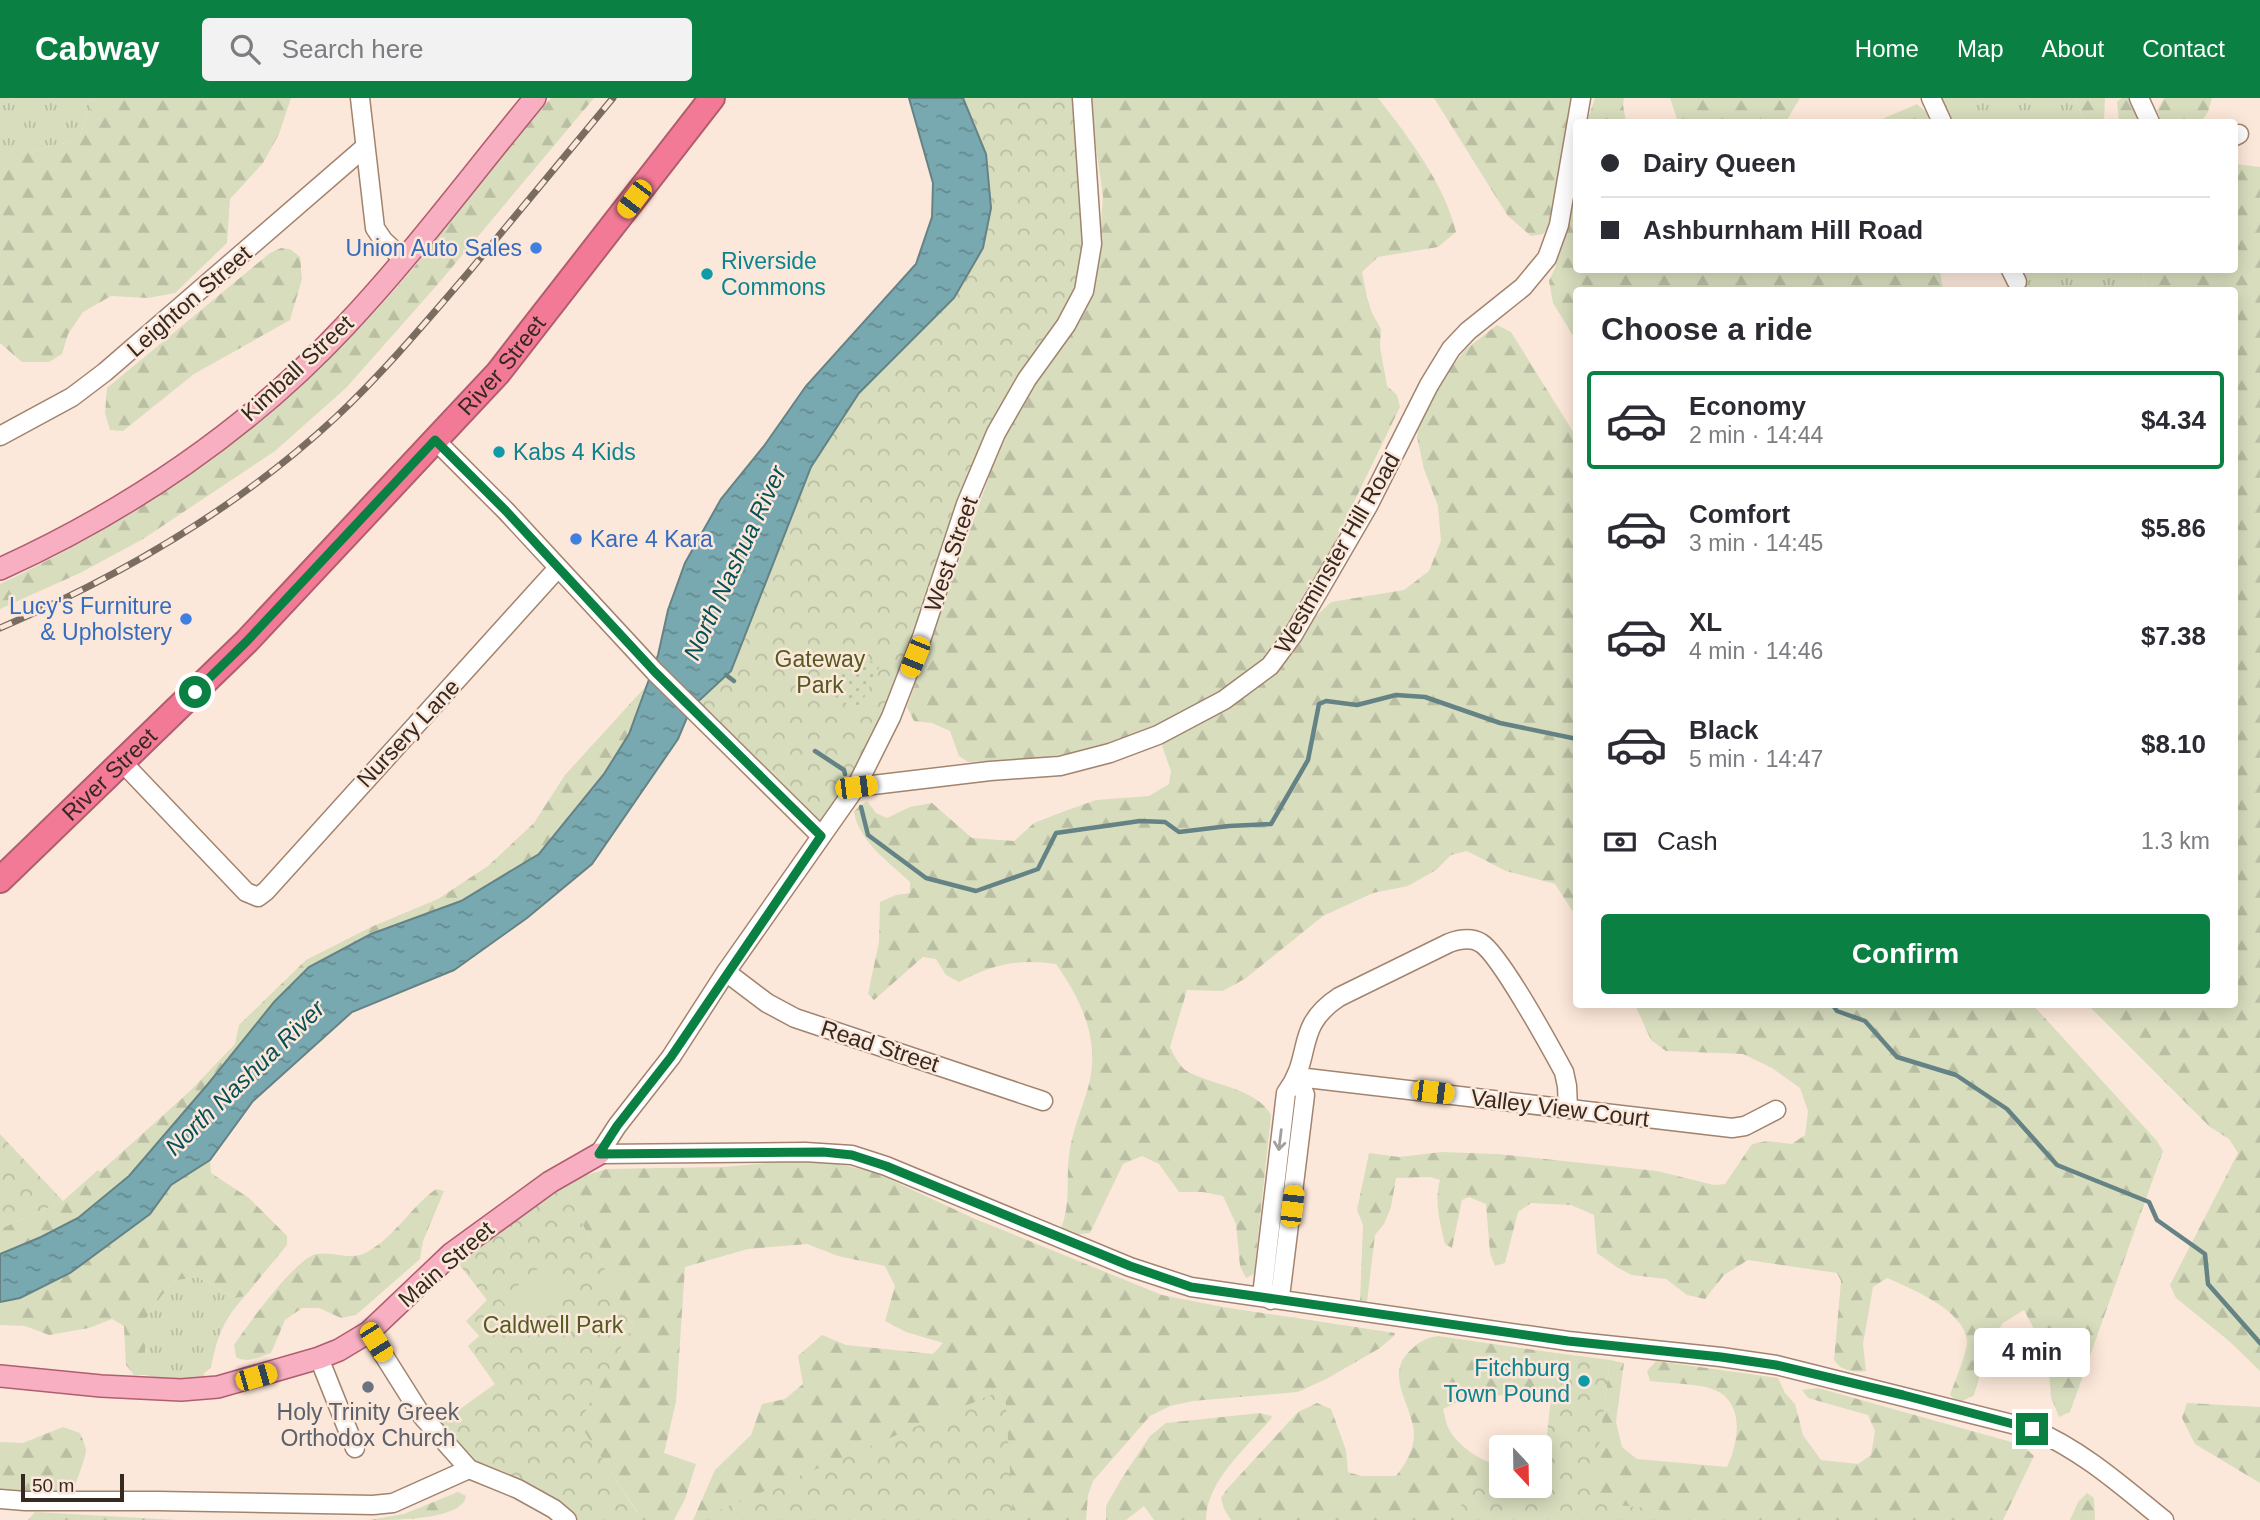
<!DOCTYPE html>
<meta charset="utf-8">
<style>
body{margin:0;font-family:Helvetica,sans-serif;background:#f2f2f3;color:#2b2b33;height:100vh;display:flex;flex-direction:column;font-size:26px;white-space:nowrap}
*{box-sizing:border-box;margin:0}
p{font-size:23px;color:#7c7c81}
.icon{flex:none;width:38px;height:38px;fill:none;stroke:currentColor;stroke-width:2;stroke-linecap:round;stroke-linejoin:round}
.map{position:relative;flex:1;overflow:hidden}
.side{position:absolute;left:1573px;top:189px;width:665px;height:721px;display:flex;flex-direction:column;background:#fff;border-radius:7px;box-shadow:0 4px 18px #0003}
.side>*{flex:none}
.banner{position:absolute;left:1573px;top:21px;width:665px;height:154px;border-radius:7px;box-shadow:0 4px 18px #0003;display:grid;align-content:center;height:154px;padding:0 28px;background:#fff}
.needle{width:46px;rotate:158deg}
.tools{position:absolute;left:1489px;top:1337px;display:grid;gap:14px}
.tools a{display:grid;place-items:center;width:63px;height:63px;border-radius:7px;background:#fff;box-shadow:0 4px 18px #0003;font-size:35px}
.scale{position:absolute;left:21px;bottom:18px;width:103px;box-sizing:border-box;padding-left:7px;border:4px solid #352920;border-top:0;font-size:19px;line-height:24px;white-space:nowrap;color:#352920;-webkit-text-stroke:5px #fce8da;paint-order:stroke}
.end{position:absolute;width:32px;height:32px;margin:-16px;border:9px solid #0b8043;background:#fff;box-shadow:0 0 0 4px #fff}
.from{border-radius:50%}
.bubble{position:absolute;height:49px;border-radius:7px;background:#fff;box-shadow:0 4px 18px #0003;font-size:23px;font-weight:700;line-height:49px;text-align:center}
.car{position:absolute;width:21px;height:42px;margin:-21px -10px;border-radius:9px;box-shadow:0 0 5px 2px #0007;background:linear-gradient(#f5c518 24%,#345 0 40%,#f5c518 0 76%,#345 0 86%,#f5c518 0)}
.banner b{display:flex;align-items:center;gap:24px;height:66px;font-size:26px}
.banner b+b{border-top:2px solid #e1e1e2}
.banner i{width:18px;height:18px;background:#2b2b33}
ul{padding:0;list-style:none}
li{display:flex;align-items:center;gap:21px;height:98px;margin:0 14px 10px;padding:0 14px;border:4px solid transparent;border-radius:7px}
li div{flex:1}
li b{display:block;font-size:26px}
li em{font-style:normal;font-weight:700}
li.active{border-color:#0b8043}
li>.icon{width:63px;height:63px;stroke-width:1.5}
h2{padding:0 28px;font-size:32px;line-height:84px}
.pay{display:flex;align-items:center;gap:18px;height:77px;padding:0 28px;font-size:26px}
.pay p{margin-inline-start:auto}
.primary-button{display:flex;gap:14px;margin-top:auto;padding:14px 28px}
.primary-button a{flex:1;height:80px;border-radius:7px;background:#0b8043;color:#fff;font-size:28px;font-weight:700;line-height:80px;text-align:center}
header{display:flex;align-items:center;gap:42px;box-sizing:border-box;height:98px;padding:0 35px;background:#0b8043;color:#fff}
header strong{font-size:33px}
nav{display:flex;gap:38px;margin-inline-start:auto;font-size:24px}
.search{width:490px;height:63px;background:#f2f2f3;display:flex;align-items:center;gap:18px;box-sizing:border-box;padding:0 24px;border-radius:7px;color:#7c7c81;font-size:26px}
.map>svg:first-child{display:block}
</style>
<header>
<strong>Cabway</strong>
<div class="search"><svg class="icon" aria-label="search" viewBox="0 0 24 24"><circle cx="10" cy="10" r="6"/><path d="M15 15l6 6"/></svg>Search here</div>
<nav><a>Home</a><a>Map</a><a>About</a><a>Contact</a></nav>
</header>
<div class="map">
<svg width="2260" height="1422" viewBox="0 0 2260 1422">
<defs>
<pattern id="grass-tufts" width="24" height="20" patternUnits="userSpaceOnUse" patternTransform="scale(1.75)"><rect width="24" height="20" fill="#d8ddbe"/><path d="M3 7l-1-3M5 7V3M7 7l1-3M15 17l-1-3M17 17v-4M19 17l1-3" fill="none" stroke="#babea3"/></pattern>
<pattern id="forest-firs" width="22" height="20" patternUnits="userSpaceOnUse" patternTransform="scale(1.75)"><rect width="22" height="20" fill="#d8ddbe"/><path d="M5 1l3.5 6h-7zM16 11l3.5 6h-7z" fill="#babea3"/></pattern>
<pattern id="park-crowns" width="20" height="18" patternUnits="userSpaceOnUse" patternTransform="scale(1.75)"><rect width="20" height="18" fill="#d8ddbe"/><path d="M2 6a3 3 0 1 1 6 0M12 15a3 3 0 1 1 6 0" fill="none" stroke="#babea3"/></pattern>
<pattern id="garden-dots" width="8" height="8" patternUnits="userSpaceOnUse" patternTransform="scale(1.75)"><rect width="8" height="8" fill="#d8ddbe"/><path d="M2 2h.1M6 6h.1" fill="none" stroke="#babea3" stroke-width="1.8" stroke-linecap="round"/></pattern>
<pattern id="water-ripples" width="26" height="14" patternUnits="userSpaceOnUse" patternTransform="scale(1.75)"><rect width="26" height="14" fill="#79a9b0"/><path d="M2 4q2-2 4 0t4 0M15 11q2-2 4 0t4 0" fill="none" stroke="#648a8f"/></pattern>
</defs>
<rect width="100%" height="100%" fill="#fce8da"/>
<g fill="url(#grass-tufts)">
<polygon points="0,0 95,0 78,42 27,54 0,54"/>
<polygon points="1937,0 2074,0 2084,22 2079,24 1948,24"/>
<polygon points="2016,172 2143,172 2145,192 2026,192"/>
<path d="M198 1179 235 1200 245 1198C223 1222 217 1239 211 1270L204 1275 205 1279C184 1283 166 1282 145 1277V1222L162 1197 177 1182Z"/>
</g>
<g fill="url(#forest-firs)">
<polygon points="95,0 291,0 279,36 263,65 230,101 227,145 175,195 148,200 111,198 83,214 68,236 62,256 49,264 22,264 0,245 0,54 27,54 78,42"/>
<path d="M551 0H594L438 186 346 290 275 353 143 441 80 475 0 511V486C154 413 292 311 404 181 436 144 464 102 495 64 514 42 533 21 551 0Z"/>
<path d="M1089 0H1378C1408 38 1445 87 1456 134L1438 149 1378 159 1362 174 1367 199 1372 215 1381 231 1380 249 1387 288 1397 297 1400 309 1306 503 1280 548 1255 573 1200 609 1154 632 1101 649 1037 661 968 664 959 658 950 633 932 625 914 623 907 609 996 359 1024 300 1068 240 1089 202 1099 154 1103 98Z"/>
<polygon points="1434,0 1573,0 1564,75 1548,130 1543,136 1531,138 1508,118"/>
<polygon points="1595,0 1624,0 1623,7 1626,24 1587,24"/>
<polygon points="1670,0 1800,0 1788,20 1789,24 1678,24"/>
<polygon points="2074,0 2105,0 2104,24 2085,24"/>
<polygon points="2122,0 2129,0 2145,24 2119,24 2117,4"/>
<polygon points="2164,0 2212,0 2208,14 2201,24 2162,24 2157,13"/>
<polygon points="1917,6 1926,14 1930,24 1875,24"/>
<polygon points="1577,64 1577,172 1940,172 1943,192 1577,192 1577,244 1553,205 1549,183 1555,170 1564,129"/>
<polygon points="2235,66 2260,69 2260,1273 2229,1243 2176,1200 2170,1187 2238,1055 2229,1041 2210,1029 2088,907 2235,906 2235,192 2145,192 2143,172 2235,172"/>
<polygon points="281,150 290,151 300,159 302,181 290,222 194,276 123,333 110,332 105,315 107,290 270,155"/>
<path d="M1497 227 1511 234 1577 340V820L1555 786 1506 773 1467 753 1451 757 1436 772 1408 788 1373 795 1323 818 1246 880 1223 893 1187 892 1170 949C1173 956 1179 967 1185 972 1209 987 1256 989 1271 1017L1254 1176 1246 1180 1240 1168 1236 1126 1223 1098 1203 1094H1179L1159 1066 1142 1058 1123 1066 1090 1135 1072 1137 1061 1131C1071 1103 1066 1085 1069 1057 1072 1034 1081 1013 1088 990 1101 943 1082 903 1056 866 1019 860 991 867 959 884L946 877 936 861 923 859 874 902 868 896 879 844 880 804 896 797 910 795V784C890 765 858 743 854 713L867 703 876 715 887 720 910 709 932 705 972 740 1014 743 1034 725 1065 713 1096 702 1149 698 1169 686 1171 673 1162 648 1165 642 1288 559 1312 522 1331 504 1404 492 1429 473 1441 443 1438 408 1424 371 1417 339 1419 325 1443 280 1466 251Z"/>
<polygon points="648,586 629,636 604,676 539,756 461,803 371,836 309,869 274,904 208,986 129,1078 78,1120 41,1139 0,1156 0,1131 63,1103 98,1072 100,1074 190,993 235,946 239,927 306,862 371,829 438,801 488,768 534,725 565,677"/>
<path d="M1635 907H2033L2157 1043 2163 1053 2070 1314 2059 1319 2051 1299 2047 1248 2035 1233 2024 1212 2003 1225 1990 1244 1974 1297 1959 1305 1950 1297C1954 1286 1968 1252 1967 1243 1964 1212 1912 1191 1887 1180L1873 1189 1863 1246 1866 1273C1854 1275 1841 1273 1834 1262L1841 1183 1837 1175 1748 1162 1724 1177 1705 1201 1687 1197 1666 1181 1632 1177 1618 1170 1597 1155 1594 1117 1571 1107 1531 1105 1518 1114 1505 1165 1495 1168 1490 1155 1486 1106 1469 1099 1462 1102 1452 1150 1445 1146C1440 1125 1434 1103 1440 1082L1430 1079 1396 1080 1391 1109 1384 1126 1375 1137 1367 1204H1360L1363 1127 1357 1112 1369 1055 1399 1059 1442 1054 1497 1056 1657 1073 1714 1087 1725 1086 1752 1046 1767 1043 1792 1046 1805 1037 1808 1013 1800 990 1772 970 1743 956 1666 953 1651 942Z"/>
<polygon points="210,1062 211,1075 249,1100 287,1138 287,1147 245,1198 235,1200 198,1179 177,1182 162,1197 145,1222 145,1277 134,1277 126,1267 124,1228 112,1221 89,1230 49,1237 25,1228 0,1227 0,1204 20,1200 150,1116 171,1087"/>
<polygon points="780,1064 832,1064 876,1075 973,1120 1162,1197 1223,1209 1395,1235 1394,1238 1380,1250 1328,1280 1298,1294 1193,1303 1170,1308 1150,1318 1093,1383 1088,1397 1086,1422 693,1422 715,1372 751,1337 762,1306 785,1301 803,1286 798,1258 822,1237 846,1247 933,1256 943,1245 906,1234 885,1223 895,1188 885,1168 838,1158 807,1146 748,1151 685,1169 676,1304 664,1355 696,1366 685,1401 674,1422 628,1422 638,1415 578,1325 633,1228 567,1095 560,1091 580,1079 607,1071 723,1069"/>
<path d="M436 1091 444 1093 423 1143 420 1161 356 1217 341 1220 319 1210H302L285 1222 271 1255C259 1259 247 1266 236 1259L234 1247C247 1228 296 1159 317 1156 336 1153 351 1164 369 1153 396 1137 411 1109 436 1091Z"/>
<path d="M1438 1238 1556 1255 1552 1292 1464 1301 1443 1311C1445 1318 1446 1327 1450 1333 1460 1350 1483 1364 1501 1368L1502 1388H1540V1375L1543 1376 1605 1301 1610 1262 1624 1265 1616 1324 1622 1349 1637 1361 1727 1369C1738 1346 1746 1306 1715 1292 1703 1286 1666 1285 1650 1283L1647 1273 1656 1263 1778 1280 1785 1295 1795 1306 1803 1337 1821 1362 1858 1366 1871 1357 1875 1333 1868 1317 1808 1300 1802 1292 1818 1290 2022 1347 2034 1358 2003 1422H1231L1224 1411 1221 1400 1227 1391 1298 1314 1317 1305 1331 1311 1346 1352 1348 1374 1361 1378H1396C1407 1365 1417 1346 1413 1328 1407 1299 1384 1273 1414 1249 1422 1242 1427 1240 1438 1238Z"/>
<polygon points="2187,1305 2260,1309 2260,1385 2195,1346 2182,1320"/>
<path d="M1260 1315 1272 1318 1270 1322C1246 1350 1206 1384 1206 1422H1154L1144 1408 1126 1422H1106V1408L1122 1380 1150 1338 1166 1325Z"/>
<path d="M63 1329 80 1335C82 1340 86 1348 86 1353 86 1358 75 1389 72 1393H0V1344L23 1345Z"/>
<path d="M458 1394 466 1398C463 1422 395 1422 370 1422L404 1416Z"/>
<polygon points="2087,1395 2094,1400 2095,1422 2070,1422 2078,1404"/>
<polygon points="35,1414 178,1422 28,1422"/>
</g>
<g fill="url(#park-crowns)">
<polygon points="963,0 1082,0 1084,193 996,335 891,619 821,738 691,610 731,573 811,369 859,295 954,200 991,110 986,56"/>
<polygon points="0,1036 63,1103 0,1131"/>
<polygon points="550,1084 567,1095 633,1228 579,1325 638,1416 628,1422 567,1422 469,1371 432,1331 495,1286 468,1248 479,1238 466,1223 487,1202 451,1156"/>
<polygon points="1556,1255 1610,1262 1592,1404 1750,1422 1464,1422 1458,1387 1541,1390"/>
<polygon points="1005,1291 1013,1422 696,1422"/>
</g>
<polygon fill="url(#garden-dots)" points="851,553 880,568 858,612 829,595 826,589 845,555"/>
<polygon fill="#d8ddbe" points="546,1164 571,1194 525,1232 501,1202"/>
<polygon fill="url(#water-ripples)" stroke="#658385" stroke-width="2" points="909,0 963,0 986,56 991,110 983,150 954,200 859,295 811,369 731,573 691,610 678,641 592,766 527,820 454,872 352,914 253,1003 210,1062 171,1087 150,1116 70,1175 20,1200 0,1204 0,1156 41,1139 78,1120 129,1078 208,986 274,904 309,869 371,836 461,803 539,756 604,676 629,636 658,557 668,512 685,465 721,401 764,348 806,288 916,166 932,119 933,85"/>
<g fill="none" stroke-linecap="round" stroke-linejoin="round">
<g stroke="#658385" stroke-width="4.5">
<polyline points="726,577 734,583"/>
<polyline points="815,653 844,672 845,676"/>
<polyline points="861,709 868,737 926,780 976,793 1038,771 1056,735 1140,723 1165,724 1179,734 1229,728 1271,726 1308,662 1319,606 1326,603 1357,607 1396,597 1425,599 1500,625 1577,641"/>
<polyline points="1832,906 1837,913 1865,923 1897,959 1956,977 2007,1011 2057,1067 2149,1104 2157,1122 2205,1156 2208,1186 2260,1245"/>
</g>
<g stroke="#a2846e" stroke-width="21">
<g id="minor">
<polyline points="360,0 375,130 383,142 404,162"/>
<polyline points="1931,0 1942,24"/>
<polyline points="2139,0 2150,24"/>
<polyline points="2235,38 2239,36"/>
<polyline points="2011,172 2017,184"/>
<polyline points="0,338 72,299 105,274 365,49"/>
<polyline points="435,342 506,413 655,574 821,738"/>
<polyline points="123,665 246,794 258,799 266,793 557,471"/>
<polyline points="856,689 990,673 1060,668 1110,655 1158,637 1224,602 1270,568 1293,537 1368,408 1429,287 1451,251 1468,233 1523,189 1547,160 1559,127 1581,0"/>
<polyline points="726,874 767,905 795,920 1043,1003"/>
<path d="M1298 979 1305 997 1281 1191 1271 1202 1263 1189 1286 995C1314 958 1293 929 1339 899L1449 845C1460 841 1471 839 1481 845 1500 857 1551 950 1564 974L1567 988 1568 1010"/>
<polyline points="1298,979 1732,1030 1745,1028 1776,1012"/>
<path d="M599 1056 805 1054 852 1057 886 1068 1130 1169 1191 1189 1568 1243 1721 1259 1776 1267 2032 1331C2082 1352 2122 1388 2164 1422"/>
<polyline points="599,1056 617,1028 671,959 726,874 856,689 891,619 922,539 966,406 996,335 1027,281 1066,227 1084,193 1092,146 1082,0"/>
<polyline points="369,1234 422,1318 469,1371 518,1391 554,1411 567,1422"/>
<polyline points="319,1260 355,1350"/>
<polyline points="0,1401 25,1403 158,1403 373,1407 393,1405 469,1371"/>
</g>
</g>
<g stroke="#b05e6d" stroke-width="24">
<g id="major">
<path d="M0 471C128 413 249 331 345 228 413 156 472 76 535 0"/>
<polyline points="0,1278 101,1288 181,1292 218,1289 319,1260 339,1252 369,1234 451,1156 550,1084 599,1056"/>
</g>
</g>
<g stroke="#b05e6d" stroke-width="28">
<g id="highway">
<path id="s1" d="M0 782 247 543 498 275 712 0"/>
</g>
</g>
<use href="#minor" stroke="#fff" stroke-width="18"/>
<use href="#major" stroke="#f7afc1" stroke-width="21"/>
<use href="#highway" stroke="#f27a97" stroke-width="24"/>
<g stroke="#7a6c61" stroke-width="7">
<path id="rail" d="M0 530C121 478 239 409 335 320 383 275 425 225 468 175 516 117 565 58 613 0"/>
</g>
<use href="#rail" stroke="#fce8da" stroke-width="4.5" stroke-dasharray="13" stroke-linecap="butt"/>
</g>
<defs><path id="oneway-shaft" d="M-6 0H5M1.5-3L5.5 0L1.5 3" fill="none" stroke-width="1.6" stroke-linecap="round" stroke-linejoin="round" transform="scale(1.75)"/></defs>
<use stroke="#a49f9b" href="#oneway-shaft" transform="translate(1280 1042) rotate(97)"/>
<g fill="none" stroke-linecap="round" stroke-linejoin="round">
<polyline stroke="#0b8043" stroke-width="9" points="195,594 247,543 435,342 506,413 655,574 821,738 671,959 617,1028 599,1056 823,1054 852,1057 886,1068 1130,1168 1191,1189 1568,1243 1721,1259 1776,1267 1903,1297 2032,1331"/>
</g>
<g fill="#3f7fe0" stroke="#fce8da" stroke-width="2.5">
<circle cx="536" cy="150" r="7"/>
<circle cx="576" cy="441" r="7"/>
<circle cx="186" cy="521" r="7"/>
</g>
<g fill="#0f9aa8" stroke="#fce8da" stroke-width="2.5">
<circle cx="707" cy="176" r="7"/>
<circle cx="499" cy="354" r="7"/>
<circle cx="1584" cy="1283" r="7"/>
</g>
<circle fill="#6b7280" stroke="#fce8da" stroke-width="2.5" cx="368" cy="1289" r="7"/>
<g text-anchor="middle" stroke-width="5" stroke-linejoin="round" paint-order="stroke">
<g font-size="23" fill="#366cbe" stroke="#fce8da" text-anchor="end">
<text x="522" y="158">Union Auto Sales</text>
<text x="590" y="449" text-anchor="start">Kare 4 Kara</text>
<text x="172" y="516">Lucy's Furniture<tspan x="172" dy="26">&amp; Upholstery</tspan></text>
</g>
<g font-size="23" fill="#0d838f" stroke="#fce8da" text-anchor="start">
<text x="721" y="171">Riverside<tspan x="721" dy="26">Commons</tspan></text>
<text x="513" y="362">Kabs 4 Kids</text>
<text x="1570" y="1278" text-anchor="end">Fitchburg<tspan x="1570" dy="26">Town Pound</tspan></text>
</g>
<g font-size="23" fill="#352920" stroke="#fce8da">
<text transform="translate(189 203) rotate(-41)" y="8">Leighton Street</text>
<text dy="8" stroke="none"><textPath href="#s1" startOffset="719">River Street</textPath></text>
<text transform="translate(297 270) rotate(-43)" y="8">Kimball Street</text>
<text transform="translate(1337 455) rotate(-60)" y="8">Westminster Hill Road</text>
<text transform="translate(951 456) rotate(-71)" y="8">West Street</text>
<text transform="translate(408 635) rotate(-47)" y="8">Nursery Lane</text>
<text dy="8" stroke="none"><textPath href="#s1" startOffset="152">River Street</textPath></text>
<text transform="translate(880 948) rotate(18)" y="8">Read Street</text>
<text transform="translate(1560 1010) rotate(7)" y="8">Valley View Court</text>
<text transform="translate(446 1166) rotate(-41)" y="8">Main Street</text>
</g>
<g font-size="23" fill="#545b21" stroke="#fce8da">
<text x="820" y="569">Gateway<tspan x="820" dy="26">Park</tspan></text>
<text x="553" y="1235">Caldwell Park</text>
</g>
<g font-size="23" fill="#5b616d" stroke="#fce8da">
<text x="368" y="1322">Holy Trinity Greek<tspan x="368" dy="26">Orthodox Church</tspan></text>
</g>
<g font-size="24" font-style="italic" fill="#065058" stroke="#fce8da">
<text transform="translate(735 465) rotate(-65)" y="8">North Nashua River</text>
<text transform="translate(245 980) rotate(-44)" y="8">North Nashua River</text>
</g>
</g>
</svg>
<div class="tools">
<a><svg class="needle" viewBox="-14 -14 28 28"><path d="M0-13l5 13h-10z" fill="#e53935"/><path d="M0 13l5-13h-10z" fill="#7c7c81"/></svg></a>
</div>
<div class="scale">50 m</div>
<i class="end from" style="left:195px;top:594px"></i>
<i class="end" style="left:2032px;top:1331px"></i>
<div class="bubble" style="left:1974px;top:1230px;width:116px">4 min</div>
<i class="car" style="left:634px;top:101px;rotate:217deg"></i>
<i class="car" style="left:915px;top:559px;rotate:202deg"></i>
<i class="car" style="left:856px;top:689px;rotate:83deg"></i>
<i class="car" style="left:1433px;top:994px;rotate:97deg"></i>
<i class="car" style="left:1292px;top:1108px;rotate:7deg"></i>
<i class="car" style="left:376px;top:1244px;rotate:148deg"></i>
<i class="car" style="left:256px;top:1279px;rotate:74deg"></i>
<div class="banner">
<b><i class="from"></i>Dairy Queen</b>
<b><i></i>Ashburnham Hill Road</b>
</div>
<section class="side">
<h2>Choose a ride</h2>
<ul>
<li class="active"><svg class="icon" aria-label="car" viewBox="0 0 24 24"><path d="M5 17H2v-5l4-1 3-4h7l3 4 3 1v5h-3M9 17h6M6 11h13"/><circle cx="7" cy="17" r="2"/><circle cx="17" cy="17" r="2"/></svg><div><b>Economy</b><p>2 min · 14:44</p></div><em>$4.34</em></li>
<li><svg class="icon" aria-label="car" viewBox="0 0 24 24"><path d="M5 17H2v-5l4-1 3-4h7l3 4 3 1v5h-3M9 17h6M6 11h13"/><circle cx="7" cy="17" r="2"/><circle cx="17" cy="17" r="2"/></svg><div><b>Comfort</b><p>3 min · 14:45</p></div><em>$5.86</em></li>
<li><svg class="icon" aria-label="car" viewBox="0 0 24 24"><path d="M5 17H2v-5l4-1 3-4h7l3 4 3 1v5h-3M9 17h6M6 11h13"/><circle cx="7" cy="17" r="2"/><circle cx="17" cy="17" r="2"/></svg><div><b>XL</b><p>4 min · 14:46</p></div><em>$7.38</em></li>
<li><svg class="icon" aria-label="car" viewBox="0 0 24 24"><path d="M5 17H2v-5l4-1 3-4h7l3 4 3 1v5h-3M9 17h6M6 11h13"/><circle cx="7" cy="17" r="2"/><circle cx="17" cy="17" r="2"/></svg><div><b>Black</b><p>5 min · 14:47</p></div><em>$8.10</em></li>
</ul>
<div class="pay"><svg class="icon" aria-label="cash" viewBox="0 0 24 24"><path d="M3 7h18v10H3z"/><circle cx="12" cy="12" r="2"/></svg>Cash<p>1.3 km</p></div>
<div class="primary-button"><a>Confirm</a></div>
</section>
</div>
